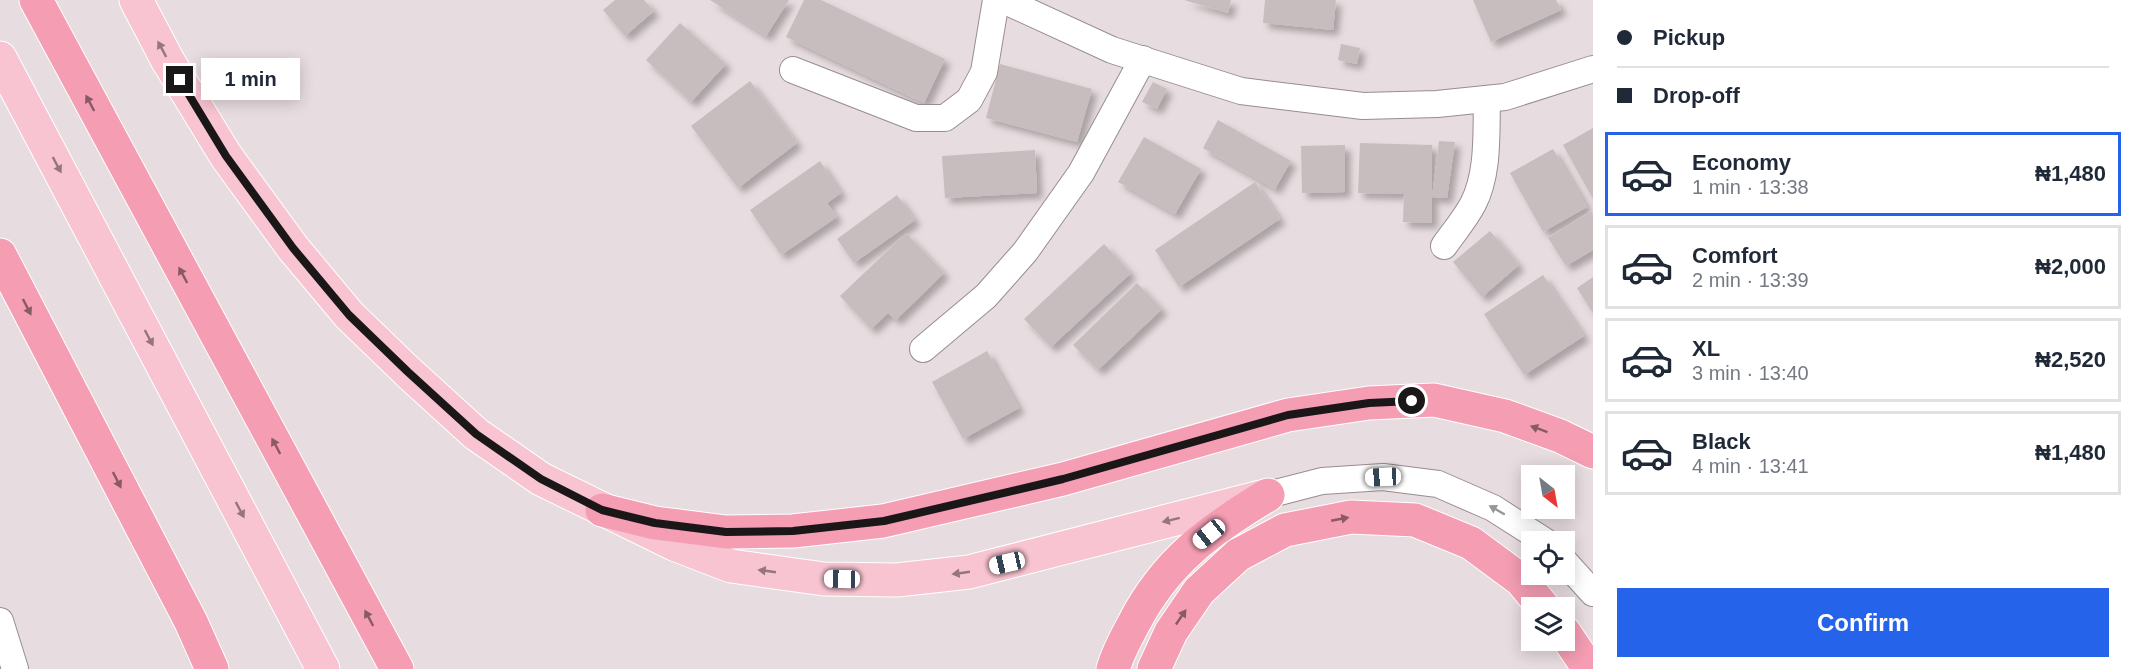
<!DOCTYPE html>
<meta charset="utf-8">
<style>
body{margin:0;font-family:Helvetica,sans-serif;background:#f2f2f3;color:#1f2937;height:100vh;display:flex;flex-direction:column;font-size:22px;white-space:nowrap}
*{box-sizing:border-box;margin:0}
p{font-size:20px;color:#747a83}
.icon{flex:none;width:33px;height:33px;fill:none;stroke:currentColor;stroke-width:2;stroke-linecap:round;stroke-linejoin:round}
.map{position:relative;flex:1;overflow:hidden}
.side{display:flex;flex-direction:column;background:#fff;width:540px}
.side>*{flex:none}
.guide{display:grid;align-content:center;height:132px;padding:0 24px;background:#fff}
.needle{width:39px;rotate:149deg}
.controls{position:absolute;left:1521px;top:465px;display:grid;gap:12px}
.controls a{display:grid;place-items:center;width:54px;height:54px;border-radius:0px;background:#fff;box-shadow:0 3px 15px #0003;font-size:30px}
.end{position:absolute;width:27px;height:27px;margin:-14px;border:8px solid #1b1718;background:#fff;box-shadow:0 0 0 3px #fff}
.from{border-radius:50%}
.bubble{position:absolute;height:42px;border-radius:0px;background:#fff;box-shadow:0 3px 15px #0003;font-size:20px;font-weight:700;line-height:42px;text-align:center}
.car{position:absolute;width:18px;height:36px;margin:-18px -9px;border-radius:8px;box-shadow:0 0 4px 2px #0007;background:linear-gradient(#fff 24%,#345 0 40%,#fff 0 76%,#345 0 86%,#fff 0)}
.guide b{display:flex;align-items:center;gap:21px;height:57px;font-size:22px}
.guide b+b{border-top:2px solid #e0e1e3}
.guide i{width:15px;height:15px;background:#1f2937}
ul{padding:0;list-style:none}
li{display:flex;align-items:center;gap:18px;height:84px;margin:0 12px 9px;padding:0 12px;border:3px solid #e0e1e3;border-radius:0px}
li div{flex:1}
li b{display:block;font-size:22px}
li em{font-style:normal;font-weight:700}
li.selected{border-color:#2563eb}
li>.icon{width:54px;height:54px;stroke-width:1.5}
.cta{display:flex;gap:12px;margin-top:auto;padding:12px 24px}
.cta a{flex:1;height:69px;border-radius:0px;background:#2563eb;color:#fff;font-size:24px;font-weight:700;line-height:69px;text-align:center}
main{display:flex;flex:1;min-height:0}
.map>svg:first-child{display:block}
</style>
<main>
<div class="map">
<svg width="1593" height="669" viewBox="0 0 1593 669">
<defs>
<filter id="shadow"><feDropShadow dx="5.5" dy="5.5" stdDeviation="3" flood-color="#0004"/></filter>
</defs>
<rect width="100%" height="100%" fill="#e7dcdf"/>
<g fill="#c7bdbf" filter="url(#shadow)">
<polygon points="615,0 644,0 654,11 625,36 603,10"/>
<polygon points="710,0 789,0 766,36"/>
<polygon points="804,0 821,0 945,59 924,103 786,37"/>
<polygon points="1184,0 1231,0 1228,13"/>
<polygon points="1265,0 1336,0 1333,30 1263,23"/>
<polygon points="1473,0 1556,0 1561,10 1491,42"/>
<polygon points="680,23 726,64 691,102 646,60"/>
<polygon points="1341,44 1360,48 1357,64 1338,60"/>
<polygon points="1000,64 1092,89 1077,142 986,118"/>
<polygon points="750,81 797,143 738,188 691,126"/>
<polygon points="1153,82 1167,89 1157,109 1142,102"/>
<polygon points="1218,120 1291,161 1275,189 1203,148"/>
<polygon points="1593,128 1593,199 1563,145"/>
<polygon points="1144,137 1201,169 1175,214 1118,182"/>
<polygon points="1439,141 1455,142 1447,198 1432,197"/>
<polygon points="1360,143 1432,145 1432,223 1403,222 1404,194 1358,193"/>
<polygon points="1345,145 1345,192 1302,193 1301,146"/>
<polygon points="1553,149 1587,207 1543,232 1510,173"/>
<polygon points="1035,150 1037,193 945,198 942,156"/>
<polygon points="820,161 841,193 827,203 837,217 781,255 750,210"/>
<polygon points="1255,182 1280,219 1179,287 1155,250"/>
<polygon points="897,195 915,220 854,263 837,239"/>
<polygon points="1591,211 1593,215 1593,250 1566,266 1548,238"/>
<polygon points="1490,231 1519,265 1482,297 1453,262"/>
<polygon points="906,233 944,273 896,320 888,313 871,329 840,296"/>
<polygon points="1104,244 1131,273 1051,347 1024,319"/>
<polygon points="1543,275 1584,336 1524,375 1484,314"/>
<polygon points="1593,277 1593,313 1577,288"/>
<polygon points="1137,283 1162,309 1098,370 1073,345"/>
<polygon points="987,351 1019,408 963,439 932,382"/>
</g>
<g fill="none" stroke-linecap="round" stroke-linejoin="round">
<g stroke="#978d8f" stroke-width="28">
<g id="minor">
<polyline points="1003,0 1112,50 1241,91 1363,106 1437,104 1505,97 1593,69"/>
<polyline points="793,70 916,118 945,118 969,100 984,72 996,0"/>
<path d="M1444 246C1454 232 1465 219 1473 204 1489 173 1486 133 1487 99"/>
<polyline points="923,349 986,296 1025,252 1081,173 1143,59"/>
<polyline points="1268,495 1322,481 1383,477 1438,484 1493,508 1546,542"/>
<polyline points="1564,561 1593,593"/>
<polyline points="0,621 15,669"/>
</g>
</g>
<g stroke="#fff" stroke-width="35">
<g id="major">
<polyline points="136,0 168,61 226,156 293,248 349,315 408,372 476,434 541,479 674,544 731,566 824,579 897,580 969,572 1261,497"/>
<polyline points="0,58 323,669"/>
</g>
</g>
<g stroke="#fff" stroke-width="35">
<g id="highway">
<polyline points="36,0 397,669"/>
<polyline points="0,255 191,622 212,669"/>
<polyline points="602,510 655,523 726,532 793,531 883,521 1063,479 1288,415 1369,403 1434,400 1505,416 1560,436 1593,452"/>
<polyline points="1564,632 1589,669"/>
<path d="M1113 669C1118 652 1126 638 1134 623 1166 561 1210 530 1268 495"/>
<polyline points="1154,669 1171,632 1199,591 1238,555 1285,530 1351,517 1415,520 1471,543 1521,580 1544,608"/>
</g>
</g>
<use href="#minor" stroke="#fff" stroke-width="26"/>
<use href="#major" stroke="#f8c4d1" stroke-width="33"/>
<use href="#highway" stroke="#f49db3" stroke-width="33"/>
</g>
<defs><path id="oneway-solid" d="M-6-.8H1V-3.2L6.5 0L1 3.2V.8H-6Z" transform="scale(1.5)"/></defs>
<g fill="#95767e">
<use href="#oneway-solid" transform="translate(162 49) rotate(-118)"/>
<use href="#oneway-solid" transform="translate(57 165) rotate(62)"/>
<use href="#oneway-solid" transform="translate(149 338) rotate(62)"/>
<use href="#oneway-solid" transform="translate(240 510) rotate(62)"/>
<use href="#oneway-solid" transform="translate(1171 520) rotate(166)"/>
<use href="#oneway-solid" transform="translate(767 571) rotate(-172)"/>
<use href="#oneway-solid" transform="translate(961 573) rotate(172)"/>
</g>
<g fill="#885a66">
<use href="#oneway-solid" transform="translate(90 103) rotate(-118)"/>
<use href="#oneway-solid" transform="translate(183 275) rotate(-118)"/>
<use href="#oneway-solid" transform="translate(27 307) rotate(63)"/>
<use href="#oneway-solid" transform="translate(1539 429) rotate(-160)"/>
<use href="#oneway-solid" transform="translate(276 446) rotate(-118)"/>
<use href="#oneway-solid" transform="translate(117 480) rotate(63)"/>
<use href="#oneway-solid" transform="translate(1340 519) rotate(-11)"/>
<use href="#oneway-solid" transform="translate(1181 617) rotate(-56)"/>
<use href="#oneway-solid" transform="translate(369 618) rotate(-118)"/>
</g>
<use fill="#989797" href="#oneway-solid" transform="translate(1497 510) rotate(-150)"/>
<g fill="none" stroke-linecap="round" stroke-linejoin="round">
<polyline stroke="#1b1718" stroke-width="8" points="180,80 226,156 293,248 349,315 408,372 476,434 541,479 602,510 655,523 726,532 793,531 884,521 1063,479 1288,415 1369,403 1412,401"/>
</g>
</svg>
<div class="controls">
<a><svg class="needle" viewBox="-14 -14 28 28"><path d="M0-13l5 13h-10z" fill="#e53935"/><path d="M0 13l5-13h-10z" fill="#747a83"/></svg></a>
<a><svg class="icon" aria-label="locate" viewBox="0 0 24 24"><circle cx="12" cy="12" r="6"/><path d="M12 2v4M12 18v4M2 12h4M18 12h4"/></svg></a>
<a><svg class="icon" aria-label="layers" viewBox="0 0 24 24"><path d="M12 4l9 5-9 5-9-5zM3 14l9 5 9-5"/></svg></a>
</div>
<i class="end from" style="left:1412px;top:401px"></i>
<i class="end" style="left:180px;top:80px"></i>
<div class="bubble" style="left:201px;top:58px;width:99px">1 min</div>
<i class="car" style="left:1383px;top:477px;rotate:267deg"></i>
<i class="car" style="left:1209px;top:534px;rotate:231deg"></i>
<i class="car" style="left:1007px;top:563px;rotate:257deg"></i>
<i class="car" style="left:842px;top:579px;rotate:271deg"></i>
</div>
<section class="side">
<div class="guide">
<b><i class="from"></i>Pickup</b>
<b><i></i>Drop-off</b>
</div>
<ul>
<li class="selected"><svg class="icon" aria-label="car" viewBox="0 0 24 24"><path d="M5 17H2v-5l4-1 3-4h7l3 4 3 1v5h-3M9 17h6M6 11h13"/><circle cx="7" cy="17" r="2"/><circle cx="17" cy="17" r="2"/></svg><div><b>Economy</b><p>1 min · 13:38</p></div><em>₦1,480</em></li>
<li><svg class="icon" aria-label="car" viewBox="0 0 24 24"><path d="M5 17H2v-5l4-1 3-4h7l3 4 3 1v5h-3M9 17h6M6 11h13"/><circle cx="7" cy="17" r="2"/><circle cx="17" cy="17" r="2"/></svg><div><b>Comfort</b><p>2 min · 13:39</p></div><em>₦2,000</em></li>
<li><svg class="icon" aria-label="car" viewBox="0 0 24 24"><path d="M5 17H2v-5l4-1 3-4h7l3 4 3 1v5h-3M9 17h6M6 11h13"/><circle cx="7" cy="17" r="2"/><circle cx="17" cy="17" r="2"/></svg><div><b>XL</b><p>3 min · 13:40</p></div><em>₦2,520</em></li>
<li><svg class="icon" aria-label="car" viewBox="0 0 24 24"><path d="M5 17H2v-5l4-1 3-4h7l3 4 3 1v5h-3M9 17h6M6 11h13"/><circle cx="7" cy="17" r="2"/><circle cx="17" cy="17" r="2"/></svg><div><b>Black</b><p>4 min · 13:41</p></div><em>₦1,480</em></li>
</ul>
<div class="cta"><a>Confirm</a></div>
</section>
</main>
